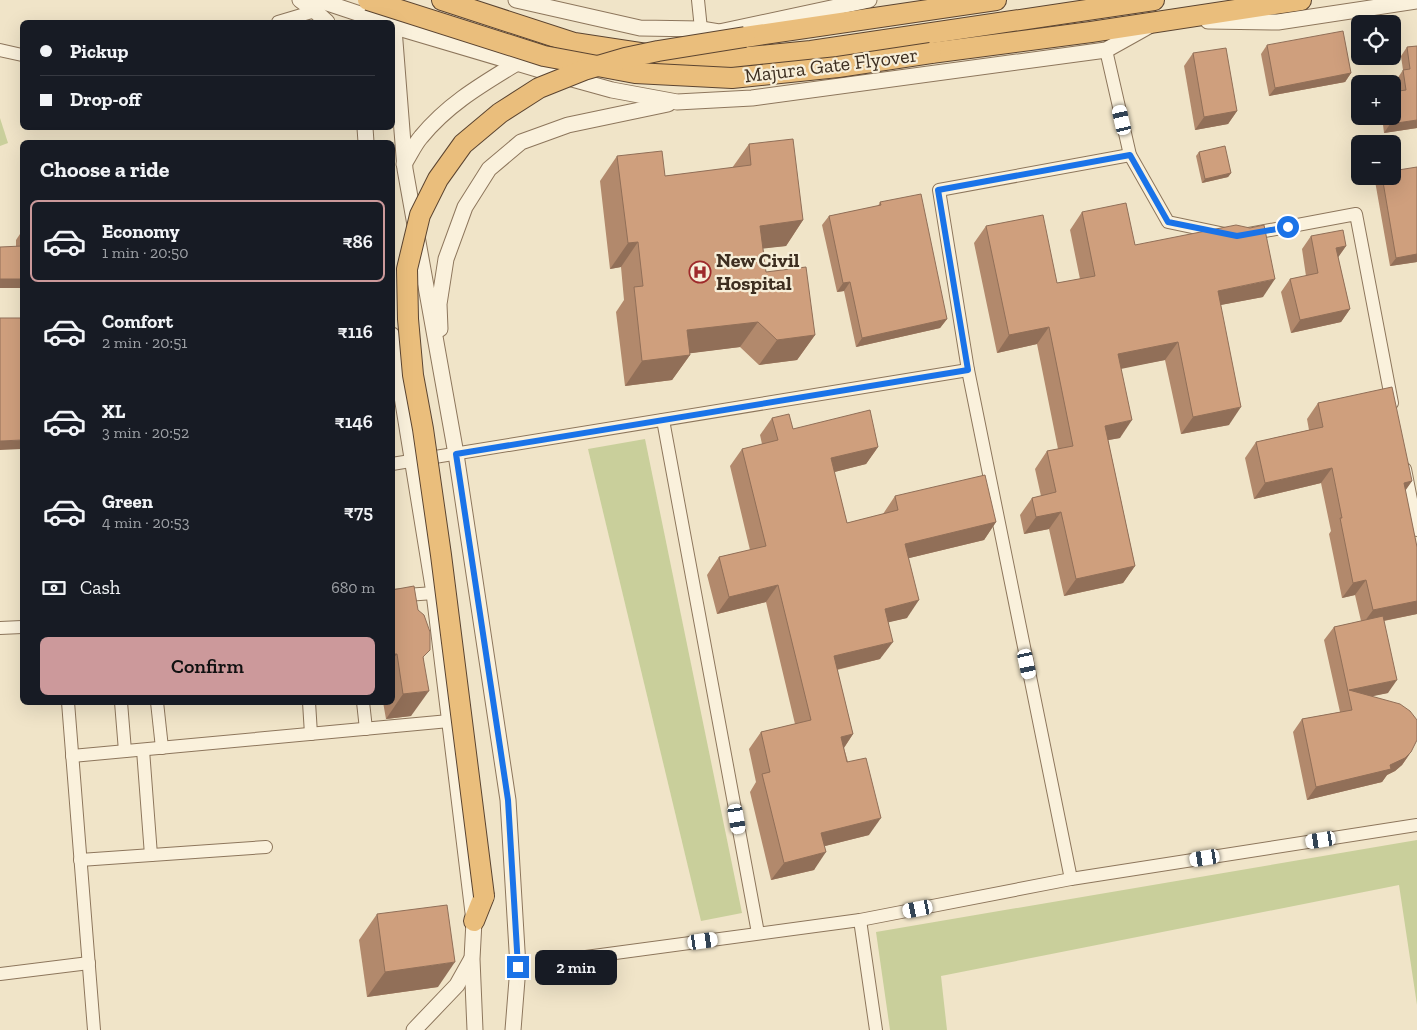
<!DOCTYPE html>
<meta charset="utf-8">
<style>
body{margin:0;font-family:"Zilla Slab",serif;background:#242831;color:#f1f3f6;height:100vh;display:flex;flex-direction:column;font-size:19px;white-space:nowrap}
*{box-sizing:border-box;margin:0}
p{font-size:16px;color:#9ea1a6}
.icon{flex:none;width:28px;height:28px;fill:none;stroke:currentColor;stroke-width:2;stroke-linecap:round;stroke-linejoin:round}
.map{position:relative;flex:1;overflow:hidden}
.side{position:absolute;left:20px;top:140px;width:375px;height:565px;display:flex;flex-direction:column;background:#171b24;border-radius:8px;box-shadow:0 5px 20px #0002}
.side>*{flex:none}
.hud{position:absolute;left:20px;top:20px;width:375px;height:110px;border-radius:8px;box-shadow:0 5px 20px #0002;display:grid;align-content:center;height:110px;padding:0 20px;background:#171b24}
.buttons{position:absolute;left:1351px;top:15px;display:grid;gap:10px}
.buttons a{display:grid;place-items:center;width:50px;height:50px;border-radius:8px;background:#171b24;box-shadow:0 5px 20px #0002;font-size:25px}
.end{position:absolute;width:22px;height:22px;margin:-11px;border:6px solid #1a73e8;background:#fff;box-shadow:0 0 0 2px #fff}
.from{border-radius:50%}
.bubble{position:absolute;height:35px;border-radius:8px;background:#171b24;box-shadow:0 5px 20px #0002;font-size:16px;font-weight:600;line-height:35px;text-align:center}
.car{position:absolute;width:15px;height:30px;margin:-15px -8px;border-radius:6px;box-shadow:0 0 4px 1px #0007;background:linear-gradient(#fff 24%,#345 0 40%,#fff 0 76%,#345 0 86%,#fff 0)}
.hud b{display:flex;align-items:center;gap:18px;height:48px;font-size:19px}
.hud b+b{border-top:1px solid #363941}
.hud i{width:12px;height:12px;background:#f1f3f6}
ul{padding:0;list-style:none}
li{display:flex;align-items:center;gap:15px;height:82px;margin:0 10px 8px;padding:0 10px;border:2px solid transparent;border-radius:8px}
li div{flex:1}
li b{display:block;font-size:19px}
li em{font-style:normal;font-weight:600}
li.selected{border-color:#cc999b}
li>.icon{width:45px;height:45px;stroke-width:1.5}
h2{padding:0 20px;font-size:22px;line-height:60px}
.pay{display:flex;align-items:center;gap:12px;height:55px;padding:0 20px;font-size:19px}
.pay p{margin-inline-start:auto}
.cta{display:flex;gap:10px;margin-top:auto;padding:10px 20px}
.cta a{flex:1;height:58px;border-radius:8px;background:#cc999b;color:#111;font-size:20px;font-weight:600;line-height:58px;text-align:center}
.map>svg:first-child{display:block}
</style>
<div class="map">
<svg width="1417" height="1030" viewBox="0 0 1417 1030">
<rect width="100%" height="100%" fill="#f0e4c8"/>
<g fill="#c9cf9b">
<polygon points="0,118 8,143 0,146"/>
<polygon points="645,439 742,913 701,921 588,449"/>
<polygon points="1417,840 1417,1005 1399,885 941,976 947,1030 890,1030 876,932"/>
</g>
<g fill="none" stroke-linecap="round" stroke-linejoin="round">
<g stroke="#8d765c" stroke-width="14">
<g id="minor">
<polyline points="698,0 701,29"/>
<polyline points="278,22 315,11"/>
<polyline points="0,50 22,55"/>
<polyline points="1106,50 1130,155 1168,222 1225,234"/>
<polyline points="1249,234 1356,214 1392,403"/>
<polyline points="663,420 758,933"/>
<polyline points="392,464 968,370"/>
<polyline points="1405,469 1417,530"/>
<polyline points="392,596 434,593"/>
<polyline points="0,628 22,627"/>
<polyline points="68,702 94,1030"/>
<polyline points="121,702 125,751"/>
<polyline points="157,702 162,748"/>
<polyline points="309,702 311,734"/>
<polyline points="363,702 366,729"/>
<polyline points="143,750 151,855"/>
<polyline points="72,756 449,721"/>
<polyline points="80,860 266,847"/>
<polyline points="1071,879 968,370 939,190 1130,155"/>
<polyline points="860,920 876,1030"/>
<polyline points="556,961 860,920 1071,879 1417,825"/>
<polyline points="0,974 89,963"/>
</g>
</g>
<g stroke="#8d765c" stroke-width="17">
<g id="tertiary">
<polyline points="300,0 315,11 327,22"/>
<polyline points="318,0 384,22"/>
<polyline points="516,0 640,28 701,29 719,32 869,0"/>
<polyline points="393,16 405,169 456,454 508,800 518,967 513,1030"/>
<polyline points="1208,21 1278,22 1417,1"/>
<polyline points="392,26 547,72 612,90 677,102 752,98 1106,50 1149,26"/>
<polyline points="365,128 366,142"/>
<path d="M404 164C410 155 414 145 421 137 448 104 481 85 517 63"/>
<polyline points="440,329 439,304 446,259 465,207 489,169 521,142 568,125 668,104"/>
<polyline points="392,335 434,593 474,921 472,959 475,1030"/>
<polyline points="414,1030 457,985 471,960"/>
</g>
</g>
<g stroke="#5b4430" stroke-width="22">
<g id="trunk">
<polyline points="442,0 574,43 699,62 811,51 1154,0"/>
<polyline points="745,37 996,0"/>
<polyline points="931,53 1091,32 1301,0"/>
<polyline points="474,921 484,896"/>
</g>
</g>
<use href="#minor" stroke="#faf1dc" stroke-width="12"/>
<use href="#tertiary" stroke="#faf1dc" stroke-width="15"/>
<use href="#trunk" stroke="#eabe7c" stroke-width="20"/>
<g stroke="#5b4430" stroke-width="22" stroke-linecap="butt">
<g id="trunk-bridge">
<polyline points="368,0 544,56 635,73 732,78 838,67 931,53"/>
<polyline points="484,896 441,555 423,429 413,375 408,319 407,269 420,215 438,179 463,144 500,113 539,88 584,70 625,58 658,51 745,37"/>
</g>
</g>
<use href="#trunk-bridge" stroke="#eabe7c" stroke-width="20"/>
</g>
<g fill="#b2896c">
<polygon points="1267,45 1351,73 1345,82 1269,96 1261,54"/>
<polygon points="1417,46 1417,128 1384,133 1382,116 1392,116 1399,91 1397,79 1403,70 1401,56 1407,47"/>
<polygon points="1193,53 1237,111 1228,124 1195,130 1184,66"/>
<polygon points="749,144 803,220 786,246 763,248 766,272 815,335 797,360 759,365 740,347 690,353 690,355 672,380 625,386 616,312 624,300 621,267 610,269 600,181 617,156 665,176 732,168"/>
<polygon points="1199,152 1231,173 1228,177 1202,183 1196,156"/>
<polygon points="1417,167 1417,262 1390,266 1375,181 1379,176 1392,176"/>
<polygon points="880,202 947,319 940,328 856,347 844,291 837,292 822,225 829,216 878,206"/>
<polygon points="1082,212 1135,245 1263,297 1220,305 1229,425 1181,434 1165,360 1121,368 1120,438 1108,440 1135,566 1123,583 1064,596 1049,529 1024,534 1020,515 1032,498 1041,496 1035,469 1047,451 1058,449 1037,344 997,353 974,243 986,226 1057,283 1080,279 1070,230"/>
<polygon points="22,231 22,288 16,246 16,240"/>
<polygon points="1311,236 1346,246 1338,257 1350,309 1341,322 1291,333 1281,292 1290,279 1306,276 1302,249"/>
<polygon points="1318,403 1412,481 1405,490 1417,547 1417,614 1384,621 1388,693 1371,696 1411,752 1402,765 1395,771 1387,775 1382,782 1307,800 1293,732 1302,719 1340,712 1324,640 1334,627 1361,621 1355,595 1342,598 1329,534 1331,531 1321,483 1254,499 1245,458 1256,442 1309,430 1307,419"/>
<polygon points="772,418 793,429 878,447 866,464 834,472 847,523 883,514 895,496 996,522 984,540 909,558 907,618 888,622 880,659 837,670 853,734 844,748 869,835 825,846 814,870 771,880 750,792 756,782 749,749 761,732 795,724 766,602 717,614 707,575 719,557 750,550 730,466 742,449 762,444 760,435"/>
<polygon points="392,590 424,659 411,716 386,719 383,702 392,702"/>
<polygon points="377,914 438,987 367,997 359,940"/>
</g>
<g fill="#916f58">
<polygon points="1351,73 1345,82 1269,96 1275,88"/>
<polygon points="1237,111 1228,124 1195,130 1204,117"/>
<polygon points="1417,120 1417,128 1384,133 1390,124"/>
<polygon points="1231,173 1228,177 1202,183 1205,179"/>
<polygon points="803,220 786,246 743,251 760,226"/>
<polygon points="638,242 621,267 610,269 628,243"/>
<polygon points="1346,246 1337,259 1336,248"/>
<polygon points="1417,254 1417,262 1390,266 1396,258"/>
<rect x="0" y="279" width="22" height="9"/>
<polygon points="1275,279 1263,297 1205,308 1218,291"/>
<polygon points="850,282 844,291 837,292 843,283"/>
<polygon points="1350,309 1341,322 1291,333 1300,320"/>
<polygon points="947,319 940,328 856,347 862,338"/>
<polygon points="758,322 740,347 669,356 687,330"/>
<polygon points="1049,327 1037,344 997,353 1009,335"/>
<polygon points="815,335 797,360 759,365 777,340"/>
<polygon points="1178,342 1165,360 1106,372 1118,354"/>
<polygon points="690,355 672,380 625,386 642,361"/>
<polygon points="1241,407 1229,425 1181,434 1193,417"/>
<polygon points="1132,420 1120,438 1092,443 1105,426"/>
<polygon points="22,440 22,449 0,450 0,441"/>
<polygon points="878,447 866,464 819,476 831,458"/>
<polygon points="1332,468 1321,483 1254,499 1265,483"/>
<polygon points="1412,481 1401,497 1404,483"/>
<polygon points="1061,512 1049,529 1024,534 1036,517"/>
<polygon points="996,522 984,540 893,562 905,544"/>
<polygon points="1135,566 1123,583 1064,596 1076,579"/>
<polygon points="1366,580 1355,595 1342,598 1353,583"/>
<polygon points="778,585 766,602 717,614 729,597"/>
<polygon points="919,600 907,618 873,626 885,609"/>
<polygon points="1417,601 1417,614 1362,625 1373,610"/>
<polygon points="893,642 880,659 822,673 834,656"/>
<polygon points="392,654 397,654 392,660"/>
<polygon points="1397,680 1388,693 1350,701 1349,690"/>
<polygon points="429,691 411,716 386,719 403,694"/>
<polygon points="853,734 841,752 841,737"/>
<polygon points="1411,752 1402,765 1395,771 1387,775 1382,782 1307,800 1316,787"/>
<polygon points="881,818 869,835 809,850 821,833"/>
<polygon points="826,852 814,870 771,880 784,863"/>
<polygon points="455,962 438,987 367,997 385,972"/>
</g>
<g fill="#cf9f7d" stroke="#916f58">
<polygon points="1343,31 1351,73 1275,88 1267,45"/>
<polygon points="1417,46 1417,120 1390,124 1389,116 1392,116 1392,92 1406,90 1403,70 1410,69 1407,47"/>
<polygon points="1226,48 1237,111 1204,117 1193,53"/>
<polygon points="793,139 803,220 760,226 766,272 806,267 815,335 777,340 758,322 687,330 690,355 642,361 634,287 643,286 638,242 628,243 617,156 662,151 665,176 751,165 749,144"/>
<polygon points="1225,146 1231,173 1205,179 1199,152"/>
<polygon points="1417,167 1417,254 1396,258 1382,176 1392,176 1392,171"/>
<polygon points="921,194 947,319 862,338 850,282 843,283 829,216 881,205 880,202"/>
<polygon points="1126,203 1135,245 1236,225 1250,228 1264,225 1275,279 1218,291 1241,407 1193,417 1178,342 1118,354 1132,420 1105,426 1135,566 1076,579 1061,512 1036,517 1032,498 1056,492 1047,451 1073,446 1049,327 1009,335 986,226 1043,215 1057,283 1095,276 1082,212"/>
<polygon points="1343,230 1346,246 1336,248 1350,309 1300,320 1290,279 1318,273 1311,236"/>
<polygon points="22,231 22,279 0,279 0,247 22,246"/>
<polygon points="0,318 22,318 22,440 0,441"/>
<polygon points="1392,387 1412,481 1404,483 1417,547 1417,601 1373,610 1366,580 1353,583 1340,518 1342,518 1332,468 1265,483 1256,442 1323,427 1318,403"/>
<polygon points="870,410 878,447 831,458 847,523 898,510 895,496 985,475 996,522 905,544 919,600 885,609 893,642 834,656 853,734 841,737 847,762 866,758 881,818 821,833 826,852 784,863 762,774 770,772 761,732 811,720 778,585 729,597 719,557 766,546 742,449 778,440 772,418 789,414 793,429"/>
<polygon points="414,586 418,610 424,615 430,632 430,650 423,657 429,691 403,694 397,654 392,654 392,631 394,631 392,622 392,590"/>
<polygon points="1383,616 1397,680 1349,690 1400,704 1410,711 1417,720 1417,740 1411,752 1405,758 1390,765 1391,769 1316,787 1302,719 1352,710 1334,627"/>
<polygon points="447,905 455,962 385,972 377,914"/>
</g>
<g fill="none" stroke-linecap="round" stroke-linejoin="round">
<polyline stroke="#1a73e8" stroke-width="6" points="518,967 508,800 456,454 968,370 938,190 1130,155 1168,222 1237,236 1288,227"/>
</g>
<defs>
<g id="hospital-ring" transform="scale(1.125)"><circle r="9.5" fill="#f7eed8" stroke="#9e2a2b" stroke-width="1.5"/><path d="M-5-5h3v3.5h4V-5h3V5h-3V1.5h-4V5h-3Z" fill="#9e2a2b"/></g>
</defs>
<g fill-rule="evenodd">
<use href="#hospital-ring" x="700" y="272"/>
</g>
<g text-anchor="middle" stroke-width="4.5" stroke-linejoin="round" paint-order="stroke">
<g font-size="20" fill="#3d2e20" stroke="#f7eed8">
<text transform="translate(831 65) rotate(-7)" y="7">Majura Gate Flyover</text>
</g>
<g font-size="20" font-weight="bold" fill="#3d2e20" stroke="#f7eed8" text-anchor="start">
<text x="716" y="267">New Civil<tspan x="716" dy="23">Hospital</tspan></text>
</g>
</g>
</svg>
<div class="buttons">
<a><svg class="icon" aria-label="locate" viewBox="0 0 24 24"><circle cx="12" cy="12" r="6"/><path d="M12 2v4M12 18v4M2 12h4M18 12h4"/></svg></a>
<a>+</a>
<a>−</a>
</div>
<i class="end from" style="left:1288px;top:227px"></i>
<i class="end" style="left:518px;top:967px"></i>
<div class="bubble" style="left:535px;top:950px;width:82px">2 min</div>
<i class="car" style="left:1122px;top:120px;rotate:347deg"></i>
<i class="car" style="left:1027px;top:664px;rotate:168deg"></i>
<i class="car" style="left:737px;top:819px;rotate:170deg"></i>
<i class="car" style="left:1321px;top:840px;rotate:261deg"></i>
<i class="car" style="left:1205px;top:858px;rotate:261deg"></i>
<i class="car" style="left:918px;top:909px;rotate:259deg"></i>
<i class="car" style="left:703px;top:941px;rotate:82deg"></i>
<div class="hud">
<b><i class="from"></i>Pickup</b>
<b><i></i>Drop-off</b>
</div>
<section class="side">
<h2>Choose a ride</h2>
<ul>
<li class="selected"><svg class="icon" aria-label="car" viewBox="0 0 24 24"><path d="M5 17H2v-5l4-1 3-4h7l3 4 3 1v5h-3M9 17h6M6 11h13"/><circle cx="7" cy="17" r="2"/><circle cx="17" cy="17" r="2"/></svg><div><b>Economy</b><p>1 min · 20:50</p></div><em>₹86</em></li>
<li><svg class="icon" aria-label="car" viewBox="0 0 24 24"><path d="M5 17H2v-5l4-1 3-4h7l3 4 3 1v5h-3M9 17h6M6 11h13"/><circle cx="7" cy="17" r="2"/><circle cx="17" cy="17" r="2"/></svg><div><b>Comfort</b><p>2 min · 20:51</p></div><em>₹116</em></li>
<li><svg class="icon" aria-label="car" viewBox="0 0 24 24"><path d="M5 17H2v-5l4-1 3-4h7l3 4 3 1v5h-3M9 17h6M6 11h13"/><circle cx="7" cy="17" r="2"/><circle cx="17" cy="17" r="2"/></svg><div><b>XL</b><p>3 min · 20:52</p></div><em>₹146</em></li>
<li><svg class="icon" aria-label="car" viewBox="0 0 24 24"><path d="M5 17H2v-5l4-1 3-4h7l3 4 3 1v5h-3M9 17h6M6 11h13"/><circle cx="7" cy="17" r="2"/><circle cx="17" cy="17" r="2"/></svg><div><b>Green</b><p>4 min · 20:53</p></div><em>₹75</em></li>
</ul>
<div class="pay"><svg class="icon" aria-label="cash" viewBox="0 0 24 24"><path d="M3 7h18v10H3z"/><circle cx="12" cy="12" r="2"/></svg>Cash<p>680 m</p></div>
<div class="cta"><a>Confirm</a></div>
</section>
</div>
